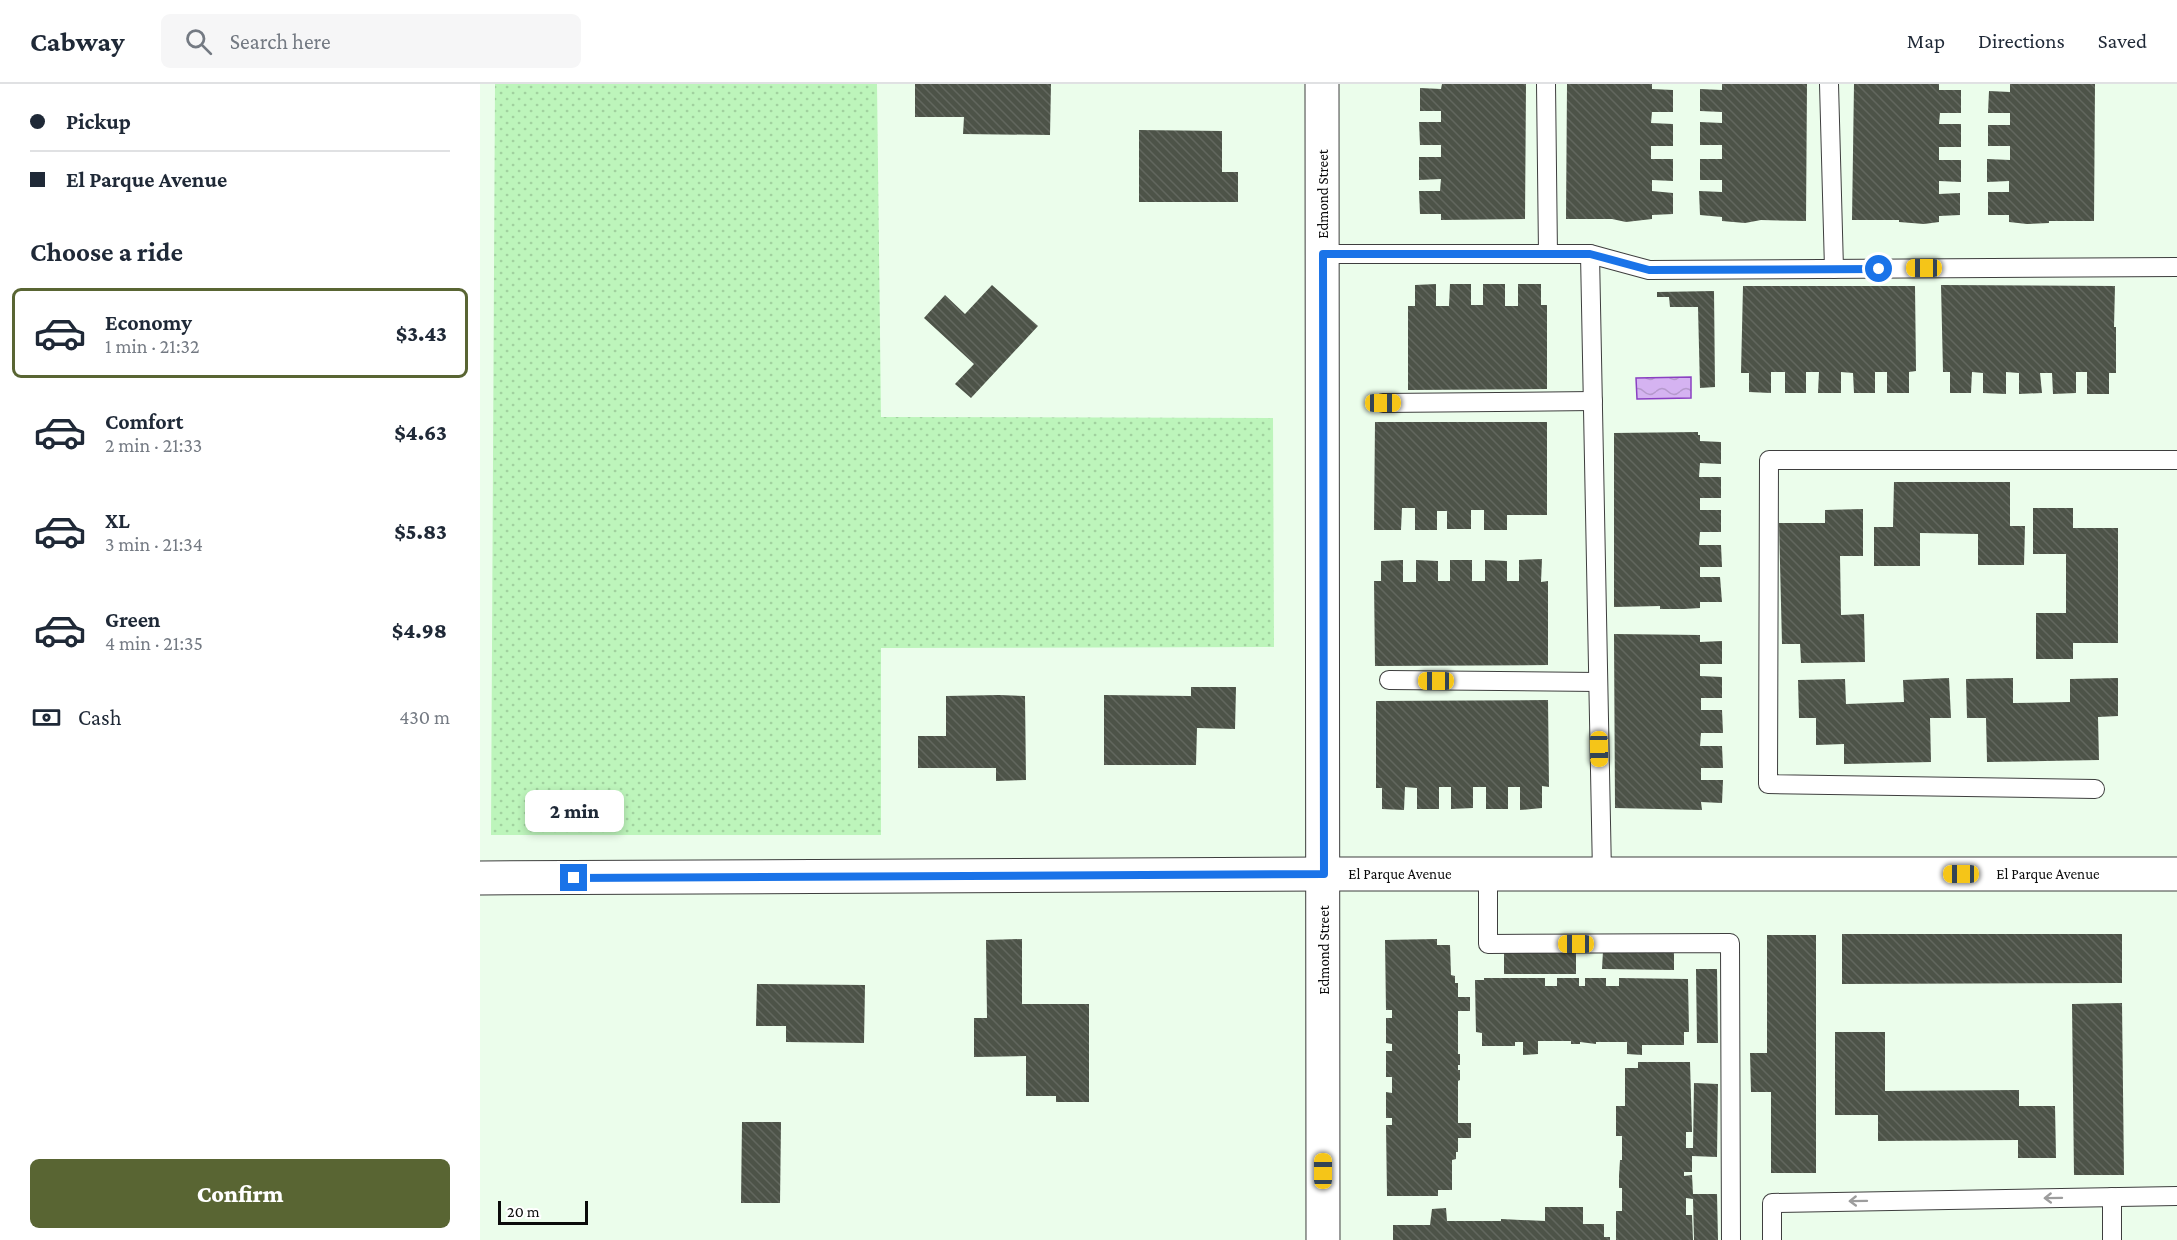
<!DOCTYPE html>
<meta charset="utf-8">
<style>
body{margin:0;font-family:"Crimson Pro",serif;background:#f6f6f7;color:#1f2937;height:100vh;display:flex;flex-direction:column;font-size:22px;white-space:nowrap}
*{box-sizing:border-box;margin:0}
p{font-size:20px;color:#747a83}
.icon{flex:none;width:33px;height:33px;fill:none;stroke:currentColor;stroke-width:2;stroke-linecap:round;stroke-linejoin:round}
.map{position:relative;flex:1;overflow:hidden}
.side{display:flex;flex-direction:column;background:#fff;width:480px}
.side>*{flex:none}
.top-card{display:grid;align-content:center;height:132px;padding:0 30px;background:#fff}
.scale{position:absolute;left:18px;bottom:15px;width:90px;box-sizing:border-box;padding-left:6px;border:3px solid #0b0b0b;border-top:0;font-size:16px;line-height:21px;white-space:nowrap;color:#0b0b0b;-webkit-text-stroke:4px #fff;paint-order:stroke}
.end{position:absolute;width:27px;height:27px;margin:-14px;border:8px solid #1a73e8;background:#fff;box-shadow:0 0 0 3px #fff}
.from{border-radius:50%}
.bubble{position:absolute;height:42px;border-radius:9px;background:#fff;box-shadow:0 3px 9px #0003;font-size:20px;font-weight:800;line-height:42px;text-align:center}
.car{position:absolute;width:18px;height:36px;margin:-18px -9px;border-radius:8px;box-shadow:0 0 4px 2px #0007;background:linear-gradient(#f5c518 24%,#345 0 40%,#f5c518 0 76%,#345 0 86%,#f5c518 0)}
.top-card b{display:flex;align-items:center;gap:21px;height:57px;font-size:22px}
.top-card b+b{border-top:2px solid #e0e1e3}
.top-card i{width:15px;height:15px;background:#1f2937}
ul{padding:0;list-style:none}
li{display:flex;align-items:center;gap:18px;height:90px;margin:0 12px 9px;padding:0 18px;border:3px solid transparent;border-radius:9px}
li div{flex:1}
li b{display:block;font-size:22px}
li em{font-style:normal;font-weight:800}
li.on{border-color:#596533}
li>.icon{width:54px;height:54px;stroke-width:1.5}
h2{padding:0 30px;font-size:27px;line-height:72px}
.pay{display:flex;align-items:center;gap:15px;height:66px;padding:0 30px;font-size:22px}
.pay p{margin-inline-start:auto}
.action{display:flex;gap:12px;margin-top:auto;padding:12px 30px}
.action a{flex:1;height:69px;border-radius:9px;background:#596533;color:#fff;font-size:24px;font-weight:800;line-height:69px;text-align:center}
header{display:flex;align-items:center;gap:36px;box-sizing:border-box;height:84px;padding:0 30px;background:#fff;border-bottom:2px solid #e0e1e3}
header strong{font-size:28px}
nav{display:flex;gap:33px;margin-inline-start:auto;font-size:21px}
.search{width:420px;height:54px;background:#f6f6f7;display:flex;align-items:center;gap:15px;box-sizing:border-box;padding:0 21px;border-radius:9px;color:#747a83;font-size:22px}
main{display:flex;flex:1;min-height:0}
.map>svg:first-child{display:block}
</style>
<header>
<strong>Cabway</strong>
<div class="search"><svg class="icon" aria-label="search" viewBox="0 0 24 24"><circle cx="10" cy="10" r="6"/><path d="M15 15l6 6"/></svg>Search here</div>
<nav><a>Map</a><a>Directions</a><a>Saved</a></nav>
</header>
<main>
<section class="side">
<div class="top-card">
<b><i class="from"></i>Pickup</b>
<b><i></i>El Parque Avenue</b>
</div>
<h2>Choose a ride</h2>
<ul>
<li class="on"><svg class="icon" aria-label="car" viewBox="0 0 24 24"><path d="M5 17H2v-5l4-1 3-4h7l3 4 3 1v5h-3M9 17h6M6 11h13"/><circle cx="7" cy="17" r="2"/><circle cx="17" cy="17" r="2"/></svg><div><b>Economy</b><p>1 min · 21:32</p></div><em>$3.43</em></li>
<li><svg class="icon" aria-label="car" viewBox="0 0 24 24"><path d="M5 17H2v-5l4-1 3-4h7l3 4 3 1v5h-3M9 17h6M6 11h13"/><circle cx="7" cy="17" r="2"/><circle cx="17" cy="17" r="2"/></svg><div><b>Comfort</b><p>2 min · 21:33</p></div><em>$4.63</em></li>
<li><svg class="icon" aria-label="car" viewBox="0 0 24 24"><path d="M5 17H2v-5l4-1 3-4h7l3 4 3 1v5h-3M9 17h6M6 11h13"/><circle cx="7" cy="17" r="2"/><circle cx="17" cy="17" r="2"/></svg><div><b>XL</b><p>3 min · 21:34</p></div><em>$5.83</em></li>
<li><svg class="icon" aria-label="car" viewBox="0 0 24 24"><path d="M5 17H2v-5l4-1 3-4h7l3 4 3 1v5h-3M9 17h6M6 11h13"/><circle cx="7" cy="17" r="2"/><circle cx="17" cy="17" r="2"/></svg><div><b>Green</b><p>4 min · 21:35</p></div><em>$4.98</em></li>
</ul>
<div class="pay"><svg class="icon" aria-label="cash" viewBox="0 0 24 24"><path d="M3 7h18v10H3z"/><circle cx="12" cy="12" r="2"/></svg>Cash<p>430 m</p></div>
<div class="action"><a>Confirm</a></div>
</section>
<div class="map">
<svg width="1697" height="1156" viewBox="0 0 1697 1156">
<defs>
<pattern id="sand-dots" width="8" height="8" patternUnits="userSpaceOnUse" patternTransform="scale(1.5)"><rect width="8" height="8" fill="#bdf5bb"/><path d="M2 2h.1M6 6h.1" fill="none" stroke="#a1d19f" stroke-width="1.8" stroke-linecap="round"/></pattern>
<pattern id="water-waves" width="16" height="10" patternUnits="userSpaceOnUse" patternTransform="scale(1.5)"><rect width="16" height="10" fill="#d5b3f1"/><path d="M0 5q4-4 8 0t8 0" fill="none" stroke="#b699cd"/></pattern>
<pattern id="building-back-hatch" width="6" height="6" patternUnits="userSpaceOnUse" patternTransform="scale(1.5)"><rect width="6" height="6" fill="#4d5348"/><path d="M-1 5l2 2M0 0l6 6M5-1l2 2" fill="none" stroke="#62675e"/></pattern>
</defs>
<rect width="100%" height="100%" fill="#ebfdeb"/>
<polygon fill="url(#sand-dots)" points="15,0 397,0 401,333 793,334 794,563 401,564 401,751 11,751"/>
<polygon fill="url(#water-waves)" stroke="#8a40c2" stroke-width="1.5" points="1211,293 1211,314 1157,315 1156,294"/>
<g fill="url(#building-back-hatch)">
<polygon points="435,0 571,0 570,51 483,50 484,33 435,33"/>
<polygon points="962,0 1046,0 1045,135 961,136 961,130 940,130 939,107 960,107 961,95 939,96 939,73 961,73 961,61 940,61 939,38 961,38 961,27 940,27 940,4 961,5"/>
<polygon points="1087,0 1172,0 1172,5 1193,6 1193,28 1172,28 1171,39 1193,40 1193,62 1171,62 1171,75 1193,75 1193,97 1172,96 1172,107 1193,109 1193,130 1172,131 1172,135 1146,138 1132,135 1086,135"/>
<polygon points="1242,0 1327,0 1326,137 1281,136 1265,139 1242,137 1242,133 1220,131 1219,107 1242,108 1242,96 1220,96 1220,75 1242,75 1242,61 1220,61 1220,38 1242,39 1242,28 1220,27 1220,5 1242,6"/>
<polygon points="1374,0 1459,0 1459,6 1481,6 1481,29 1460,29 1459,40 1481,40 1481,63 1459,63 1459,76 1481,76 1481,98 1459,97 1459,110 1480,109 1480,131 1459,132 1459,138 1444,140 1419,138 1419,136 1372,136"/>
<polygon points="1530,0 1615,0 1614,137 1569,137 1569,139 1547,140 1529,138 1529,131 1508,131 1508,108 1529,108 1529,97 1507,98 1507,75 1530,76 1530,62 1508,62 1508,41 1530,41 1530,29 1508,29 1509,7 1530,8"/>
<polygon points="659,46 742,47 742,88 758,88 758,118 659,118"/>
<polygon points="956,200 956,222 969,222 970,200 991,200 991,221 1003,221 1003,200 1025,200 1025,222 1038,222 1038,200 1061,200 1061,221 1067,221 1067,305 928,306 928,222 935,222 935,201"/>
<polygon points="512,201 558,242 491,314 475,300 494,280 444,234 465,211 485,230"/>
<polygon points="1461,201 1635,202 1634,243 1636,243 1636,289 1629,289 1629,310 1607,310 1607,288 1596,288 1596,309 1573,310 1572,289 1560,289 1562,309 1539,310 1539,289 1526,288 1526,310 1503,309 1503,289 1492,288 1491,309 1470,309 1470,288 1463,288"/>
<polygon points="1263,202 1435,202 1436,287 1429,288 1429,309 1407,309 1407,288 1395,288 1395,309 1374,309 1373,289 1361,288 1361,309 1338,309 1339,288 1326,288 1326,309 1305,309 1305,288 1291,288 1291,309 1269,308 1269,289 1261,289"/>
<polygon points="1234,207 1235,303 1220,304 1218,223 1190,223 1189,213 1177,213 1177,208"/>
<polygon points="895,338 1067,338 1067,431 1027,431 1027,446 1004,446 1004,426 991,426 991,445 967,445 967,427 957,427 957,446 935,446 935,424 922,424 921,446 894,446"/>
<polygon points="1218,348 1218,351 1220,351 1220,357 1241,358 1241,380 1220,379 1219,393 1241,393 1241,414 1220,414 1220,426 1241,426 1241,448 1220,448 1219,461 1241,461 1242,483 1220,483 1220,493 1240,493 1242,518 1220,518 1220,524 1204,525 1180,525 1180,522 1134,523 1134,349"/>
<polygon points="1414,398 1530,398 1530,442 1545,442 1544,481 1498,481 1498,450 1440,449 1440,482 1394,482 1394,443 1413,443"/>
<polygon points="1553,424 1593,424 1593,444 1638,444 1638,559 1593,559 1593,575 1556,575 1556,529 1586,529 1586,470 1553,470"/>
<polygon points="1383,425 1383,472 1360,472 1361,531 1384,530 1385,578 1321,579 1320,560 1302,560 1299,439 1345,439 1345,426"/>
<polygon points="1062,475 1061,498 1068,497 1068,581 895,582 894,497 901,497 901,477 923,476 923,498 936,498 936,476 958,477 958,497 970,497 970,476 992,476 992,497 1005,497 1005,476 1027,477 1027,497 1039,497 1039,476"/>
<polygon points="1134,550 1220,551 1220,558 1242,557 1242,580 1220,580 1220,592 1242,593 1242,614 1221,614 1221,626 1242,626 1243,649 1221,649 1220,662 1242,662 1243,684 1221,684 1221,696 1243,696 1242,719 1221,718 1222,726 1135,724"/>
<polygon points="1469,594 1471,634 1450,634 1451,678 1364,680 1364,660 1336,661 1336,634 1319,634 1318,596 1365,595 1366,620 1424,618 1423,596"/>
<polygon points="1533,594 1533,619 1590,618 1590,595 1638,594 1638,632 1618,633 1619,676 1507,678 1506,634 1487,634 1486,595"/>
<polygon points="711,603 756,603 755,645 717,644 716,681 624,681 624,611 711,612"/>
<polygon points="519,611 545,612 546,696 516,697 516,684 438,684 438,652 466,652 466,612"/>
<polygon points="1068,616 1069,703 1062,702 1062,724 1040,726 1040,703 1028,703 1028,725 1006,725 1006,703 993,703 993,724 971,725 971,703 959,703 959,725 937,725 937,704 925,703 924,726 902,725 902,704 896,704 896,617"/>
<polygon points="1362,850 1642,850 1642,899 1362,900"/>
<polygon points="1287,851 1336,851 1336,1089 1291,1089 1291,1008 1271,1008 1270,969 1287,969"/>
<polygon points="542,855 542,920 609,920 609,1018 576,1018 576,1012 546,1012 546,972 494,973 494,934 507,934 506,856"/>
<polygon points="957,855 957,861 970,861 971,891 975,892 975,899 978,899 978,913 990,913 990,927 978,927 978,970 980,970 980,981 978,981 978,986 980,986 980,996 978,997 978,1039 991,1039 991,1054 978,1054 978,1068 976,1068 976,1075 972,1076 972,1106 958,1106 958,1112 907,1112 906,1041 912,1041 912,1034 906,1034 906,1008 912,1009 912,993 906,993 906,967 912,967 912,960 906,959 906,934 912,934 912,926 906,926 905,856"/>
<polygon points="1123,867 1194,868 1194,886 1122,885"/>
<rect x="1024" y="868" width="72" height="22"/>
<polygon points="1216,885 1237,885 1238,959 1217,959"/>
<polygon points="1004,894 1065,894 1065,902 1077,902 1077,894 1099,894 1099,902 1105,902 1105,894 1126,894 1126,902 1139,902 1139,894 1208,895 1209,948 1204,948 1204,961 1162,961 1162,971 1147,970 1147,958 1116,958 1116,960 1100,958 1100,960 1091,960 1091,957 1058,957 1058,970 1043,971 1043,958 1035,958 1035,962 1002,962 1002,949 996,948 995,896 1004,896"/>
<polygon points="277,900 385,901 384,959 306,958 306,942 276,942"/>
<polygon points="1642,919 1644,1091 1594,1091 1592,920"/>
<polygon points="1355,948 1405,948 1405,1007 1539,1006 1539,1022 1575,1022 1576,1074 1538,1074 1538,1056 1398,1057 1398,1031 1355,1031"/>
<polygon points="1158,978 1210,978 1212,1048 1206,1048 1206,1064 1213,1064 1214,999 1238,1000 1237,1073 1212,1072 1212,1088 1204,1088 1204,1092 1212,1091 1213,1110 1237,1110 1238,1156 1214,1156 1213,1115 1206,1114 1206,1131 1212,1131 1213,1156 1136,1156 1136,1127 1142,1127 1142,1104 1139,1104 1139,1092 1140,1076 1142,1076 1142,1052 1136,1052 1136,1022 1145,1022 1145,984 1158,984"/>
<polygon points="262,1038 301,1038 300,1119 261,1119"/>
<polygon points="1065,1123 1103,1123 1103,1140 1124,1140 1124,1153 1130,1153 1130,1156 913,1156 913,1141 950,1141 952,1125 966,1124 967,1137 1021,1137 1021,1135 1065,1137"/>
</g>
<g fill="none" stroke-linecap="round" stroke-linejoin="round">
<g stroke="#3e3e3e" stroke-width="20">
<g id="lane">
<polyline points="1066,0 1068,170"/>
<polyline points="1349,0 1354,185"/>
<polyline points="843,170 1110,170 1122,790"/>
<polyline points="1110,170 1169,186 1697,183"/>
<polyline points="903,319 1113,317"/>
<polyline points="909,596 1118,598"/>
<polyline points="1615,705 1288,700 1289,376 1697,376"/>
<polyline points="1008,790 1008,860 1250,859 1251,1156"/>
<polyline points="1292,1156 1292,1119 1697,1112"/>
<polyline points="1632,1156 1632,1113"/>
</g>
</g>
<g stroke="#3e3e3e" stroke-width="35">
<g id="street">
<polyline points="842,0 843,1156"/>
<polyline points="0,794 844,790 1697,790"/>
</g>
</g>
<use href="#lane" stroke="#fff" stroke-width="18"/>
<use href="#street" stroke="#fff" stroke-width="33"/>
</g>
<defs><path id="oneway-shaft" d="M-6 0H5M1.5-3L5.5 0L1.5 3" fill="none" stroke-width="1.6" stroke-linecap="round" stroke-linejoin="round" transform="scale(1.5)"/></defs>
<g stroke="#9d9d9d">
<use href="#oneway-shaft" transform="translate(1573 1114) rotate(179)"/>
<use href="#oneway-shaft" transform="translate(1378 1117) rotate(179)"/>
</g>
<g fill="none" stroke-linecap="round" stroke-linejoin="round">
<polyline stroke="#1a73e8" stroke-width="8" points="94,794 844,790 843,170 1110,170 1169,186 1399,185"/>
</g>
<g text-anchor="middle" stroke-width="6" stroke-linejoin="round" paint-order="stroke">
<g font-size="15" fill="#0b0b0b" stroke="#fff">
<text transform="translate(843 110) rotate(-90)" y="5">Edmond Street</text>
<text x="920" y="795">El Parque Avenue</text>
<text x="1568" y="795">El Parque Avenue</text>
<text transform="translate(844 866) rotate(-90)" y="5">Edmond Street</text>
</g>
</g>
</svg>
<div class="scale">20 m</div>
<i class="end from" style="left:1399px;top:185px"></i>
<i class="end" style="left:94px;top:794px"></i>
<div class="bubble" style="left:45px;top:706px;width:99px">2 min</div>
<i class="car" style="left:1444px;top:184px;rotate:270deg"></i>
<i class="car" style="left:903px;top:319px;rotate:90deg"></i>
<i class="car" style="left:956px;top:597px;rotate:270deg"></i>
<i class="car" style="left:1119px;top:665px;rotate:179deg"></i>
<i class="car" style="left:1481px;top:790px;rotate:270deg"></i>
<i class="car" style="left:1096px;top:860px;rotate:270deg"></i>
<i class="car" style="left:843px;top:1087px;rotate:0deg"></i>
</div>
</main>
